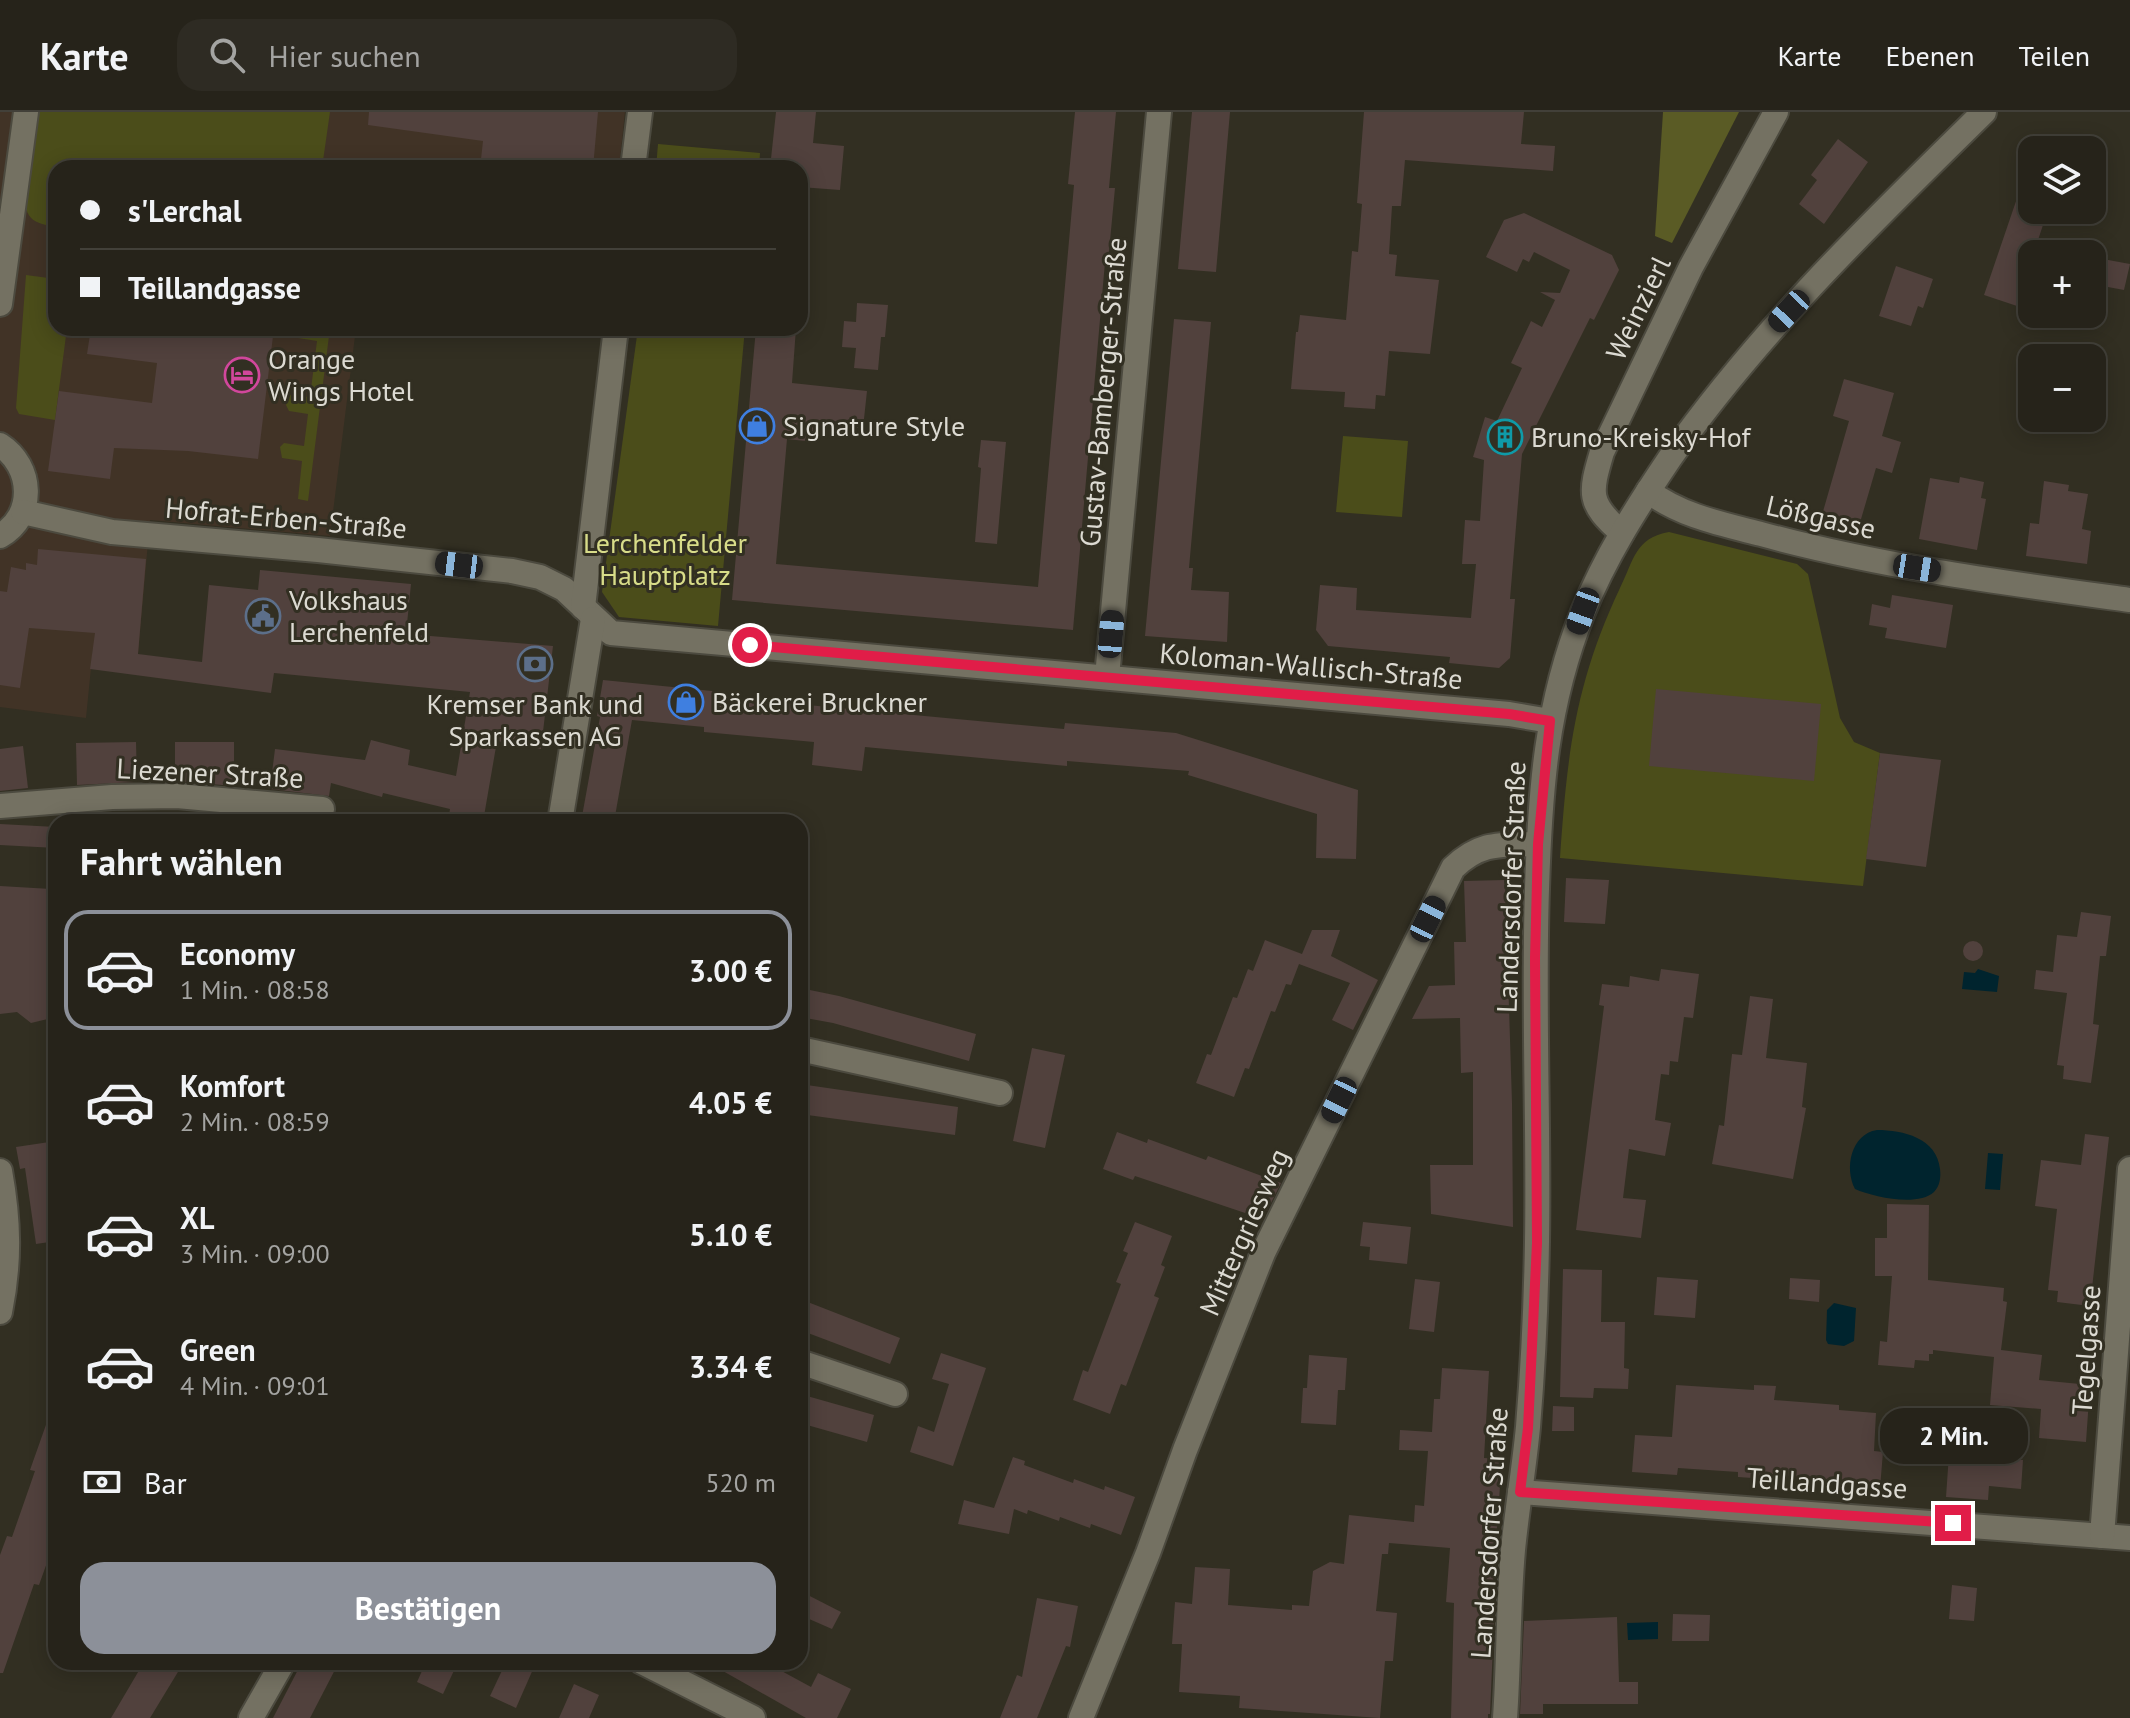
<!DOCTYPE html>
<html lang="de">
<meta charset="utf-8">
<style>
body{margin:0;font-family:"PT Sans",sans-serif;background:#2e2b23;color:#f1f3f6;height:100vh;display:flex;flex-direction:column;font-size:30px;white-space:nowrap}
*{box-sizing:border-box;margin:0}
p{font-size:26px;color:#a4a4a2}
.icon{flex:none;width:44px;height:44px;fill:none;stroke:currentColor;stroke-width:2;stroke-linecap:round;stroke-linejoin:round}
.map{position:relative;flex:1;overflow:hidden}
.sheet{position:absolute;left:48px;top:702px;width:760px;height:856px;display:flex;flex-direction:column;background:#26231a;border-radius:24px;box-shadow:0 4px 20px #0003,0 0 0 2px #424039}
.sheet>*{flex:none}
.top-card{position:absolute;left:48px;top:48px;width:760px;height:176px;border-radius:24px;box-shadow:0 4px 20px #0003,0 0 0 2px #424039;display:grid;align-content:center;height:176px;padding:0 32px;background:#26231a}
.tools{position:absolute;left:2018px;top:24px;display:grid;gap:16px}
.tools a{display:grid;place-items:center;width:88px;height:88px;border-radius:16px;background:#26231a;box-shadow:0 4px 20px #0003,0 0 0 2px #424039;font-size:40px}
.end{position:absolute;width:36px;height:36px;margin:-18px;border:10px solid #e11d48;background:#fff;box-shadow:0 0 0 4px #fff}
.from{border-radius:50%}
.bubble{position:absolute;height:56px;border-radius:24px;background:#26231a;box-shadow:0 4px 20px #0003,0 0 0 2px #424039;font-size:26px;font-weight:600;line-height:56px;text-align:center}
.car{position:absolute;width:24px;height:48px;margin:-24px -12px;border-radius:10px;box-shadow:0 0 6px 2px #0007;background:linear-gradient(#222 24%,#8ab4d8 0 40%,#222 0 76%,#8ab4d8 0 86%,#222 0)}
.top-card b{display:flex;align-items:center;gap:28px;height:76px;font-size:30px}
.top-card b+b{border-top:2px solid #424039}
.top-card i{width:20px;height:20px;background:#f1f3f6}
ul{padding:0;list-style:none}
li{display:flex;align-items:center;gap:24px;height:120px;margin:0 16px 12px;padding:0 16px;border:4px solid transparent;border-radius:24px}
li div{flex:1}
li b{display:block;font-size:30px}
li em{font-style:normal;font-weight:600}
li.on{border-color:#8c9099}
li>.icon{width:72px;height:72px;stroke-width:1.5}
h2{padding:0 32px;font-size:36px;line-height:96px}
.pay{display:flex;align-items:center;gap:20px;height:88px;padding:0 32px;font-size:30px}
.pay p{margin-inline-start:auto}
.cta{display:flex;gap:16px;margin-top:auto;padding:16px 32px}
.cta a{flex:1;height:92px;border-radius:24px;background:#8c9099;color:#fff;font-size:32px;font-weight:600;line-height:92px;text-align:center}
header{display:flex;align-items:center;gap:48px;box-sizing:border-box;height:112px;padding:0 40px;background:#26231a;border-bottom:2px solid #424039}
header strong{font-size:38px}
nav{display:flex;gap:44px;margin-inline-start:auto;font-size:28px}
.search{width:560px;height:72px;background:#2e2b23;display:flex;align-items:center;gap:20px;box-sizing:border-box;padding:0 28px;border-radius:24px;color:#a4a4a2;font-size:30px}
.map>svg:first-child{display:block}
</style>
<header>
<strong>Karte</strong>
<div class="search"><svg class="icon" aria-label="search" viewBox="0 0 24 24"><circle cx="10" cy="10" r="6"/><path d="M15 15l6 6"/></svg>Hier suchen</div>
<nav><a>Karte</a><a>Ebenen</a><a>Teilen</a></nav>
</header>
<div class="map">
<svg width="2130" height="1606" viewBox="0 0 2130 1606">
<rect width="100%" height="100%" fill="#322f22"/>
<polygon fill="#413326" points="0,0 625,0 619,56 56,56 56,216 356,216 330,424 150,408 138,542 93,536 86,606 0,595"/>
<g fill="#4b4d1a">
<path d="M38 0H330L322 56H56V94L49 93 46 113C35 110 30 108 26 97Z"/>
<polygon points="658,32 760,41 759,56 656,56"/>
<polygon points="26,163 56,167 56,216 67,216 55,308 19,302 16,296"/>
<polygon points="296,216 330,216 308,389 298,387 302,349 282,346 280,335 284,331 304,334 308,302 289,299 286,293 290,283 310,285 317,229 298,226"/>
<polygon points="638,216 745,216 718,514 619,505 602,480"/>
<polygon points="1343,324 1408,329 1402,405 1336,400"/>
<path d="M1669 420 1797 452 1808 462 1840 606 1854 630 1880 641 1863 774 1560 746C1567 643 1575 571 1620 476 1634 448 1635 426 1669 420Z"/>
</g>
<polygon fill="#5a5b25" points="1663,0 1739,0 1672,131 1655,124"/>
<g fill="#00242e">
<polygon points="1978,857 1999,864 1997,880 1962,877 1964,860 1975,861"/>
<path d="M1877 1018C1903 1018 1937 1026 1940 1057 1941 1065 1940 1074 1934 1080 1918 1095 1873 1085 1855 1077 1844 1056 1851 1022 1877 1018Z"/>
<polygon points="1988,1041 2003,1042 2000,1078 1985,1077"/>
<polygon points="1834,1191 1856,1196 1854,1229 1844,1234 1828,1232 1826,1228 1827,1198"/>
<polygon points="1658,1510 1658,1527 1628,1528 1627,1511"/>
</g>
<g fill="#51413d">
<polygon points="369,0 598,0 593,56 480,56 483,29 368,13"/>
<polygon points="776,0 816,0 813,31 844,34 840,78 800,75 800,56 770,56"/>
<polygon points="1075,0 1116,0 1109,76 1115,76 1108,150 1105,150 1073,518 732,488 756,216 796,216 792,271 867,279 863,316 816,313 814,330 787,327 776,452 1038,475 1074,73 1068,72"/>
<polygon points="1192,0 1230,0 1216,160 1178,157"/>
<polygon points="1364,0 1524,0 1521,32 1555,34 1553,59 1405,48 1401,94 1392,94 1389,142 1397,143 1395,164 1439,168 1430,242 1389,239 1385,284 1376,283 1375,297 1344,295 1345,280 1291,277 1296,220 1298,220 1300,203 1346,208 1352,139 1358,140 1362,92 1357,91"/>
<polygon points="1838,27 1868,50 1824,112 1799,92 1817,68 1811,63"/>
<polygon points="2028,54 2032,55 2032,98 2048,98 2036,134 2039,135 2037,142 2032,142 2032,158 2020,195 1984,183"/>
<polygon points="1524,101 1612,143 1619,158 1594,208 1590,206 1522,342 1510,487 1515,487 1510,546 1499,556 1449,551 1450,545 1328,534 1316,518 1320,473 1357,476 1356,498 1471,506 1476,452 1462,452 1465,408 1480,409 1484,348 1473,345 1485,305 1497,309 1522,256 1511,251 1531,209 1542,215 1555,188 1540,180 1560,181 1570,158 1534,140 1529,150 1523,147 1517,160 1486,145 1504,108"/>
<polygon points="2092,145 2130,152 2124,178 2092,172"/>
<polygon points="1896,154 1933,167 1923,196 1918,194 1911,214 1879,204"/>
<polygon points="857,191 888,193 885,225 881,225 878,258 854,256 856,236 842,235 844,209 856,210"/>
<polygon points="1174,207 1211,210 1189,456 1193,456 1191,478 1229,480 1227,530 1145,524"/>
<polygon points="91,216 274,216 258,347 188,339 114,336 110,367 48,359 59,279 152,291 157,251 87,242"/>
<polygon points="1844,267 1894,281 1882,324 1901,330 1892,361 1876,356 1859,414 1822,403 1849,309 1833,304"/>
<polygon points="981,328 1006,330 997,432 975,430 981,356 978,355"/>
<polygon points="1960,365 1984,370 1981,386 1986,387 1977,438 1919,427 1930,366 1959,371"/>
<polygon points="2044,369 2069,373 2068,379 2088,382 2082,417 2091,419 2087,452 2026,444 2030,411 2039,412"/>
<polygon points="38,437 146,447 138,542 202,550 209,473 258,478 260,458 411,472 406,522 553,534 541,637 497,629 483,710 448,710 450,697 383,681 382,685 331,671 329,684 270,677 275,637 365,648 371,628 410,638 408,653 456,664 470,580 274,561 271,581 90,557 95,521 29,516 20,576 0,573 0,479 7,480 11,455 26,458 26,451 37,453"/>
<polygon points="1892,483 1953,493 1946,536 1885,526 1887,516 1869,513 1872,492 1890,496"/>
<polygon points="603,568 722,580 722,585 1064,617 1065,611 1176,621 1358,678 1356,747 1316,746 1317,702 1188,663 1189,659 1067,649 1067,654 865,635 862,659 812,653 814,630 704,620 704,615 632,608 614,710 581,710 600,605 597,604"/>
<polygon points="1656,577 1821,592 1814,669 1649,654"/>
<polygon points="136,630 137,670 77,673 76,631"/>
<polygon points="175,630 234,630 234,674 175,669"/>
<polygon points="23,634 28,676 0,679 0,637"/>
<polygon points="1880,641 1941,648 1926,755 1866,747"/>
<polygon points="0,712 56,715 56,736 0,733"/>
<polygon points="1566,766 1609,768 1605,812 1564,810"/>
<polygon points="1505,768 1512,991 1513,1115 1431,1102 1430,1053 1473,1053 1473,960 1461,961 1460,906 1412,907 1429,874 1455,873 1454,830 1466,830 1464,769"/>
<polygon points="0,774 51,777 47,847 56,848 56,905 31,911 17,900 0,902"/>
<polygon points="2081,800 2111,804 2106,844 2100,844 2093,912 2099,913 2091,971 2063,967 2064,954 2057,953 2067,881 2034,877 2036,858 2053,860 2057,823 2077,825"/>
<polygon points="1312,818 1340,818 1331,844 1378,868 1353,918 1332,908 1350,871 1299,852 1291,873 1286,872 1275,900 1271,899 1249,957 1245,956 1234,985 1196,971 1207,942 1211,943 1233,885 1237,886 1248,857 1253,859 1265,828 1302,842"/>
<circle cx="1973" cy="839" r="10"/>
<polygon points="1661,857 1699,862 1693,906 1684,905 1678,950 1670,949 1669,963 1661,962 1655,1008 1671,1011 1665,1044 1629,1037 1623,1086 1646,1088 1641,1126 1576,1118 1604,894 1599,893 1602,872 1629,875 1630,864 1659,869"/>
<polygon points="800,876 839,884 976,922 969,949 833,911 800,905"/>
<polygon points="1750,884 1773,887 1766,946 1807,951 1802,995 1806,996 1793,1067 1712,1052 1719,1013 1724,1014 1732,942 1742,943"/>
<polygon points="1032,936 1065,943 1045,1036 1013,1029"/>
<polygon points="800,972 958,995 955,1023 800,1002"/>
<polygon points="1117,1020 1147,1031 1148,1027 1206,1048 1208,1044 1281,1071 1267,1099 1260,1097 1257,1105 1135,1064 1133,1068 1103,1057"/>
<polygon points="2085,1022 2109,1025 2090,1194 2057,1190 2058,1179 2048,1178 2057,1097 2035,1094 2041,1048 2081,1053"/>
<polygon points="56,1029 56,1129 36,1132 25,1056 20,1057 16,1035"/>
<polygon points="1887,1092 1929,1093 1928,1168 2004,1176 2003,1189 2007,1190 2001,1238 2042,1243 2039,1268 2090,1273 2086,1330 2039,1326 2041,1297 1990,1293 1994,1245 1933,1238 1933,1242 1929,1242 1929,1249 1915,1248 1914,1256 1878,1253 1880,1229 1887,1230 1892,1164 1875,1164 1875,1126 1887,1126"/>
<polygon points="1135,1110 1172,1124 1161,1153 1165,1155 1154,1184 1159,1186 1126,1274 1121,1272 1110,1302 1073,1288 1083,1258 1088,1260 1121,1172 1116,1170 1128,1141 1123,1139"/>
<polygon points="1363,1110 1411,1115 1407,1152 1369,1148 1370,1135 1360,1134"/>
<polygon points="1563,1157 1602,1158 1601,1210 1625,1210 1624,1256 1629,1257 1628,1277 1594,1276 1593,1286 1560,1285"/>
<polygon points="1657,1165 1698,1168 1695,1206 1654,1203"/>
<polygon points="1790,1166 1820,1168 1819,1190 1789,1187"/>
<polygon points="1415,1167 1440,1170 1434,1220 1409,1217"/>
<polygon points="800,1187 900,1226 890,1252 800,1218"/>
<polygon points="941,1241 986,1256 953,1354 910,1340 918,1314 934,1320 949,1272 932,1267"/>
<polygon points="1309,1243 1347,1246 1345,1278 1338,1278 1336,1313 1301,1311 1303,1276 1307,1276"/>
<polygon points="1442,1256 1489,1259 1484,1346 1502,1347 1490,1511 1494,1510 1490,1602 1488,1602 1488,1606 1451,1606 1454,1491 1446,1490 1450,1436 1389,1431 1388,1442 1382,1442 1376,1499 1397,1501 1393,1549 1385,1549 1380,1606 1239,1596 1240,1584 1179,1580 1182,1532 1172,1532 1175,1490 1192,1492 1195,1455 1230,1457 1228,1493 1292,1498 1292,1493 1309,1494 1313,1459 1330,1450 1344,1452 1349,1403 1414,1410 1415,1393 1424,1394 1428,1339 1399,1338 1400,1318 1432,1320 1434,1287 1440,1287"/>
<polygon points="1676,1273 1754,1278 1754,1273 1776,1274 1774,1288 1839,1293 1839,1298 1876,1301 1874,1339 1883,1340 1880,1376 1852,1374 1852,1369 1767,1363 1767,1367 1738,1365 1738,1360 1678,1356 1677,1363 1632,1360 1635,1323 1672,1325"/>
<polygon points="800,1282 874,1303 867,1330 800,1311"/>
<polygon points="53,1293 56,1294 56,1435 52,1446 49,1445 39,1473 34,1472 3,1561 0,1561 0,1443 7,1424 12,1425 35,1359 30,1358"/>
<polygon points="1553,1294 1574,1295 1574,1319 1552,1319"/>
<polygon points="1949,1342 2023,1348 2021,1377 1989,1374 1988,1388 1946,1385"/>
<polygon points="1013,1345 1025,1349 1024,1353 1073,1371 1074,1367 1104,1378 1105,1374 1135,1385 1121,1423 1091,1412 1090,1416 1060,1405 1059,1409 1028,1398 1027,1402 1014,1397 1009,1422 958,1412 964,1388 994,1396"/>
<polygon points="1952,1473 1977,1476 1974,1509 1949,1507"/>
<polygon points="800,1479 841,1500 832,1517 800,1503"/>
<polygon points="1037,1486 1078,1494 1070,1535 1066,1534 1037,1606 1000,1606 1017,1563 1022,1565"/>
<polygon points="1673,1502 1710,1503 1709,1529 1672,1529"/>
<polygon points="1617,1505 1619,1570 1638,1570 1638,1592 1543,1592 1543,1602 1520,1602 1524,1509"/>
<polygon points="144,1550 184,1550 150,1606 111,1606"/>
<polygon points="302,1550 339,1550 310,1606 273,1606"/>
<polygon points="426,1550 458,1550 443,1582 417,1570"/>
<polygon points="506,1550 524,1550 534,1555 516,1596 490,1584"/>
<polygon points="707,1550 765,1550 811,1575 818,1561 851,1577 837,1606 806,1606"/>
<polygon points="574,1572 599,1583 589,1606 559,1606"/>
</g>
<g fill="none" stroke-linecap="round" stroke-linejoin="round">
<g stroke="#4c4a3f" stroke-width="28">
<g id="minor">
<polyline points="633,56 640,0"/>
<polyline points="0,192 26,0"/>
<path d="M0 333C33 354 36 404 0 424"/>
<path d="M1648 379C1681 404 1722 412 1761 422 1882 455 2006 471 2130 488"/>
<polyline points="23,400 112,420 318,438 512,459 540,465 564,477 611,521 1509,602 1550,609"/>
<path d="M1622 421C1587 391 1590 381 1602 340L1691 155 1776 0"/>
<polyline points="583,495 616,216"/>
<polyline points="1107,565 1159,0"/>
<polyline points="0,694 112,685 177,684 322,697"/>
<polyline points="560,710 593,507"/>
<polyline points="800,937 1000,981"/>
<path d="M0 1059C9 1109 10 1150 0 1200"/>
<polyline points="800,1250 895,1282"/>
<polyline points="1520,1380 2130,1426"/>
<polyline points="2102,1424 2130,1057"/>
<polyline points="642,1550 753,1606"/>
<polyline points="251,1606 283,1550"/>
<path d="M1081 1606 1148 1441 1185 1338 1263 1141 1453 756C1481 729 1501 733 1538 732"/>
</g>
</g>
<g stroke="#4c4a3f" stroke-width="28">
<path id="secondary" d="M1505 1606C1509 1550 1508 1494 1513 1438 1517 1397 1524 1357 1528 1315 1533 1254 1536 1192 1537 1130 1539 1012 1533 895 1537 777 1540 678 1546 593 1583 500 1605 445 1637 395 1670 346 1760 218 1873 109 1984 0"/>
</g>
<use href="#minor" stroke="#747162" stroke-width="24"/>
<use href="#secondary" stroke="#747162" stroke-width="24"/>
</g>
<g fill="none" stroke-linecap="round" stroke-linejoin="round">
<polyline stroke="#e11d48" stroke-width="10" points="750,533 1509,602 1550,609 1538,732 1535,846 1537,1131 1528,1316 1520,1380 1953,1411"/>
</g>
<defs>
<g id="hotel-ring" transform="scale(1.8)"><circle r="9.5" fill="#322f22" stroke="#d1479c" stroke-width="1.5"/><path d="M-6-4.5h1.5V1H6V5H4.5V3h-9V5H-6ZM-4 0a1.8 1.8 0 1 1 3.6 0ZM.5 0V-2.5h3Q6-2.5 6 0Z" fill="#d1479c"/></g>
<g id="shop-ring" transform="scale(1.8)"><circle r="9.5" fill="#322f22" stroke="#3f7fe0" stroke-width="1.5"/><path d="M-5-2.5h2.3a2.7 3.5 0 0 1 5.4 0H5L5.5 6h-11ZM-1.5-2.5h3a1.5 2.3 0 0 0-3 0Z" fill="#3f7fe0"/></g>
<g id="building-ring" transform="scale(1.8)"><circle r="9.5" fill="#322f22" stroke="#0f9aa8" stroke-width="1.5"/><path d="M-4-6H4V6H1V3H-1V6H-4ZM-2.5-4.3h1.7v1.8h-1.7ZM.8-4.3h1.7v1.8H.8ZM-2.5-1h1.7V.8h-1.7ZM.8-1h1.7V.8H.8Z" fill="#0f9aa8"/></g>
<g id="civic-ring" transform="scale(1.8)"><circle r="9.5" fill="#322f22" stroke="#5c6f8a" stroke-width="1.5"/><path d="M-.6-6.5H3V-4.5H.6V-3L4-1V1h2V6H-6V1h2V-1L-.6-3ZM-1.2 2.5V6h2.4V2.5Z" fill="#5c6f8a"/></g>
<g id="bank-ring" transform="scale(1.8)"><circle r="9.5" fill="#322f22" stroke="#5c6f8a" stroke-width="1.5"/><path d="M-6-4H6V4H-6ZM0-2.3a2.3 2.3 0 1 0 0 4.6a2.3 2.3 0 1 0 0-4.6Z" fill="#5c6f8a"/></g>
</defs>
<g fill-rule="evenodd">
<use href="#hotel-ring" x="242" y="263"/>
<use href="#shop-ring" x="757" y="314"/>
<use href="#building-ring" x="1505" y="325"/>
<use href="#civic-ring" x="263" y="504"/>
<use href="#bank-ring" x="535" y="552"/>
<use href="#shop-ring" x="686" y="590"/>
</g>
<g text-anchor="middle" stroke-width="6" stroke-linejoin="round" paint-order="stroke">
<g font-size="28" fill="#dcdad2" stroke="#322f22">
<text transform="translate(1638 196) rotate(-64)" y="10">Weinzierl</text>
<text transform="translate(1103 280) rotate(-85)" y="10">Gustav-Bamberger-Straße</text>
<text transform="translate(1821 405) rotate(13)" y="10">Lößgasse</text>
<text transform="translate(286 406) rotate(5)" y="10">Hofrat-Erben-Straße</text>
<text transform="translate(1311 554) rotate(5)" y="10">Koloman-Wallisch-Straße</text>
<text transform="translate(210 661) rotate(3)" y="10">Liezener Straße</text>
<text transform="translate(1511 775) rotate(-88)" y="10">Landersdorfer Straße</text>
<text transform="translate(1244 1120) rotate(-66)" y="10">Mittergriesweg</text>
<text transform="translate(2086 1238) rotate(-86)" y="10">Tegelgasse</text>
<text transform="translate(1827 1371) rotate(4)" y="10">Teillandgasse</text>
<text transform="translate(1489 1421) rotate(-86)" y="10">Landersdorfer Straße</text>
</g>
<g font-size="28" fill="#dcdad2" stroke="#322f22" text-anchor="start">
<text x="268" y="257">Orange<tspan x="268" dy="32">Wings Hotel</tspan></text>
<text x="783" y="324">Signature Style</text>
<text x="1531" y="335">Bruno-Kreisky-Hof</text>
<text x="289" y="498">Volkshaus<tspan x="289" dy="32">Lerchenfeld</tspan></text>
<text x="712" y="600">Bäckerei Bruckner</text>
<text x="535" y="602" text-anchor="middle">Kremser Bank und<tspan x="535" dy="32">Sparkassen AG</tspan></text>
</g>
<g font-size="28" fill="#d8dc89" stroke="#322f22">
<text x="665" y="441">Lerchenfelder<tspan x="665" dy="32">Hauptplatz</tspan></text>
</g>
</g>
</svg>
<div class="tools">
<a><svg class="icon" aria-label="layers" viewBox="0 0 24 24"><path d="M12 4l9 5-9 5-9-5zM3 14l9 5 9-5"/></svg></a>
<a>+</a>
<a>−</a>
</div>
<i class="end from" style="left:750px;top:533px"></i>
<i class="end" style="left:1953px;top:1411px"></i>
<div class="bubble" style="left:1880px;top:1296px;width:148px">2 Min.</div>
<i class="car" style="left:1789px;top:199px;rotate:223deg"></i>
<i class="car" style="left:459px;top:453px;rotate:277deg"></i>
<i class="car" style="left:1917px;top:456px;rotate:99deg"></i>
<i class="car" style="left:1583px;top:499px;rotate:200deg"></i>
<i class="car" style="left:1111px;top:522px;rotate:5deg"></i>
<i class="car" style="left:1428px;top:807px;rotate:26deg"></i>
<i class="car" style="left:1339px;top:988px;rotate:206deg"></i>
<div class="top-card">
<b><i class="from"></i>s'Lerchal</b>
<b><i></i>Teillandgasse</b>
</div>
<section class="sheet">
<h2>Fahrt wählen</h2>
<ul>
<li class="on"><svg class="icon" aria-label="car" viewBox="0 0 24 24"><path d="M5 17H2v-5l4-1 3-4h7l3 4 3 1v5h-3M9 17h6M6 11h13"/><circle cx="7" cy="17" r="2"/><circle cx="17" cy="17" r="2"/></svg><div><b>Economy</b><p>1 Min. · 08:58</p></div><em>3.00 €</em></li>
<li><svg class="icon" aria-label="car" viewBox="0 0 24 24"><path d="M5 17H2v-5l4-1 3-4h7l3 4 3 1v5h-3M9 17h6M6 11h13"/><circle cx="7" cy="17" r="2"/><circle cx="17" cy="17" r="2"/></svg><div><b>Komfort</b><p>2 Min. · 08:59</p></div><em>4.05 €</em></li>
<li><svg class="icon" aria-label="car" viewBox="0 0 24 24"><path d="M5 17H2v-5l4-1 3-4h7l3 4 3 1v5h-3M9 17h6M6 11h13"/><circle cx="7" cy="17" r="2"/><circle cx="17" cy="17" r="2"/></svg><div><b>XL</b><p>3 Min. · 09:00</p></div><em>5.10 €</em></li>
<li><svg class="icon" aria-label="car" viewBox="0 0 24 24"><path d="M5 17H2v-5l4-1 3-4h7l3 4 3 1v5h-3M9 17h6M6 11h13"/><circle cx="7" cy="17" r="2"/><circle cx="17" cy="17" r="2"/></svg><div><b>Green</b><p>4 Min. · 09:01</p></div><em>3.34 €</em></li>
</ul>
<div class="pay"><svg class="icon" aria-label="cash" viewBox="0 0 24 24"><path d="M3 7h18v10H3z"/><circle cx="12" cy="12" r="2"/></svg>Bar<p>520 m</p></div>
<div class="cta"><a>Bestätigen</a></div>
</section>
</div>
